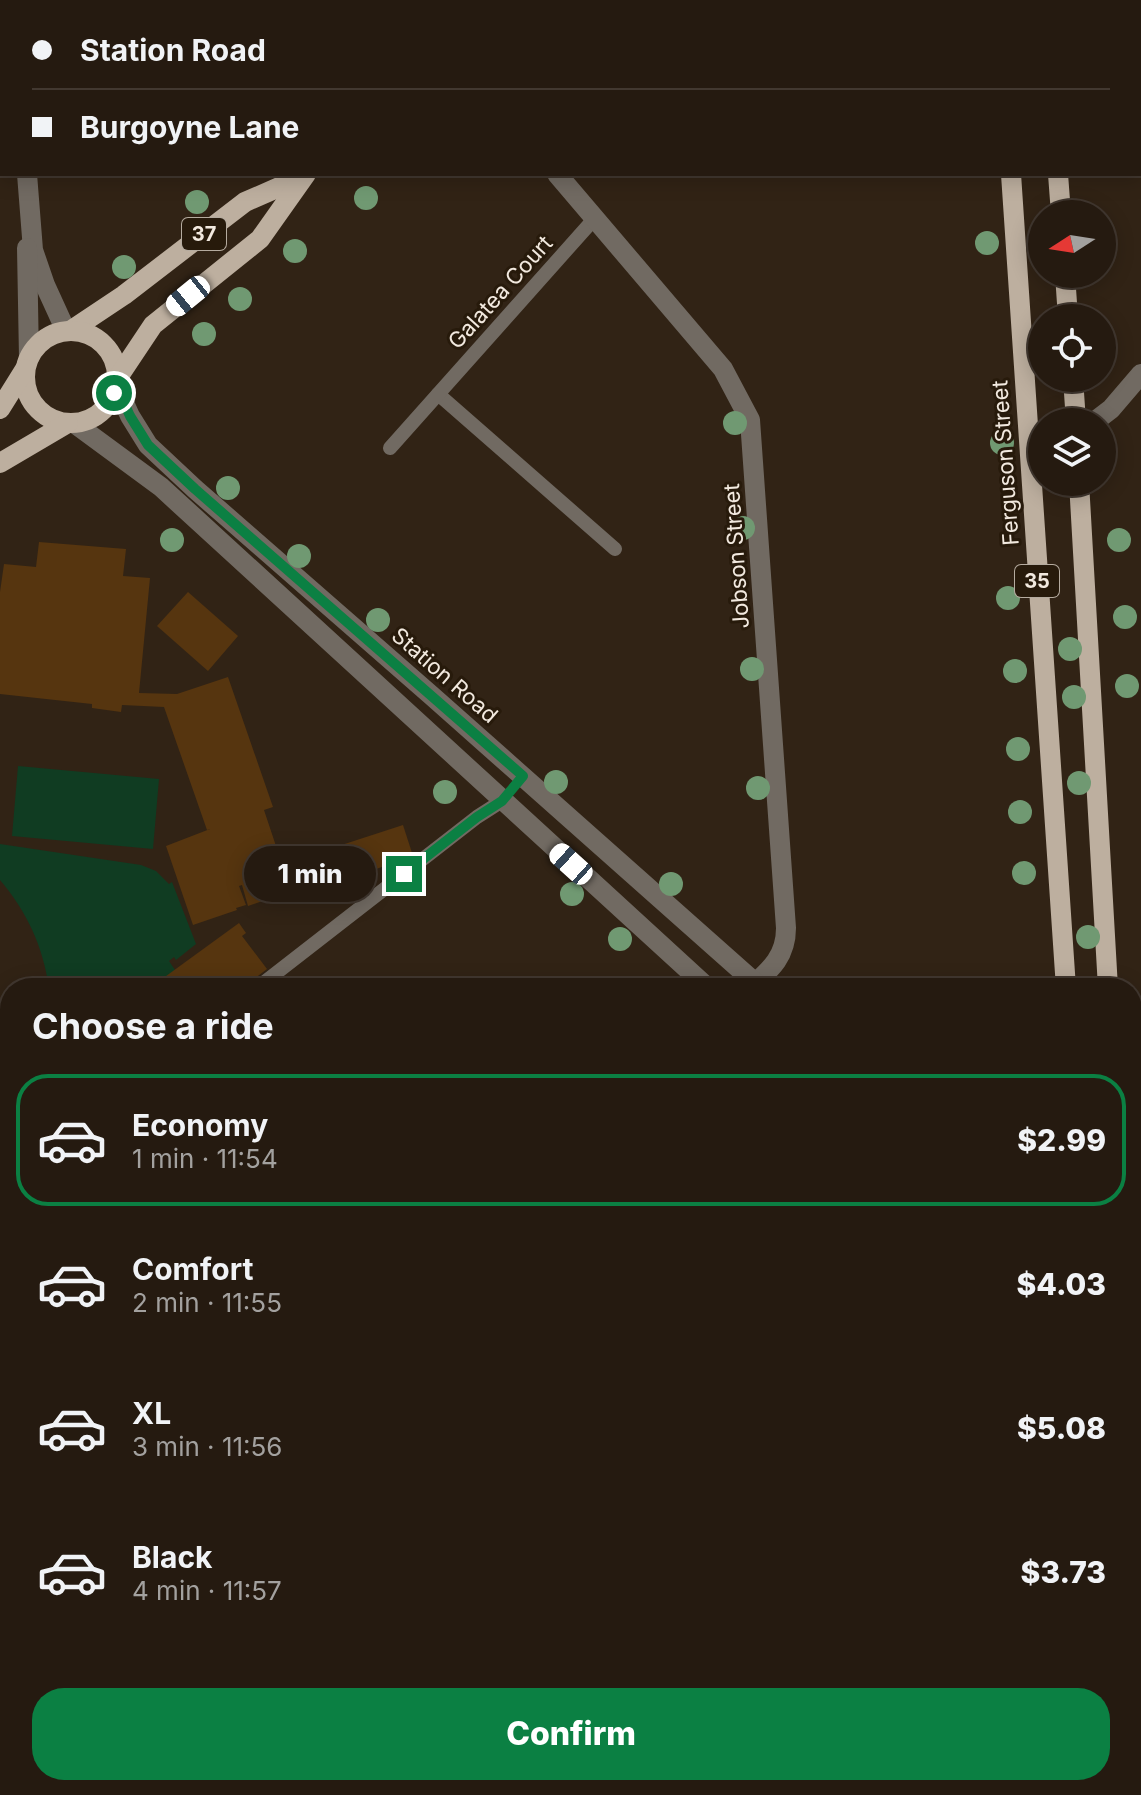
<!DOCTYPE html>
<meta charset="utf-8">
<style>
body{margin:0;font-family:Inter,sans-serif;background:#2d2319;color:#f1f3f6;height:100vh;display:flex;flex-direction:column;font-size:30px;white-space:nowrap}
*{box-sizing:border-box;margin:0}
p{font-size:26px;color:#a3a19f}
.icon{flex:none;width:44px;height:44px;fill:none;stroke:currentColor;stroke-width:2;stroke-linecap:round;stroke-linejoin:round}
.map{position:relative;flex:1;overflow:hidden}
.sheet{position:absolute;left:0px;top:978px;width:1142px;height:818px;display:flex;flex-direction:column;background:#251a10;border-radius:32px 32px 0 0;box-shadow:0 4px 20px #0003,0 0 0 2px #423830}
.sheet>*{flex:none}
.guide{position:absolute;left:0px;top:0px;width:1142px;height:176px;box-shadow:0 4px 20px #0003,0 0 0 2px #423830;display:grid;align-content:center;height:176px;padding:0 32px;background:#251a10}
.needle{width:52px;rotate:258deg}
.fabs{position:absolute;left:1028px;top:200px;display:grid;gap:16px}
.fabs a{display:grid;place-items:center;width:88px;height:88px;border-radius:50%;background:#251a10;box-shadow:0 4px 20px #0003,0 0 0 2px #423830;font-size:40px}
.end{position:absolute;width:36px;height:36px;margin:-18px;border:10px solid #0b8043;background:#fff;box-shadow:0 0 0 4px #fff}
.from{border-radius:50%}
.bubble{position:absolute;height:56px;border-radius:28px;background:#251a10;box-shadow:0 4px 20px #0003,0 0 0 2px #423830;font-size:26px;font-weight:800;line-height:56px;text-align:center}
.car{position:absolute;width:24px;height:48px;margin:-24px -12px;border-radius:10px;box-shadow:0 0 6px 2px #0007;background:linear-gradient(#fff 24%,#345 0 40%,#fff 0 76%,#345 0 86%,#fff 0)}
.guide b{display:flex;align-items:center;gap:28px;height:76px;font-size:30px}
.guide b+b{border-top:2px solid #423830}
.guide i{width:20px;height:20px;background:#f1f3f6}
ul{padding:0;list-style:none}
li{display:flex;align-items:center;gap:24px;height:132px;margin:0 16px 12px;padding:0 16px;border:4px solid transparent;border-radius:32px}
li div{flex:1}
li b{display:block;font-size:30px}
li em{font-style:normal;font-weight:800}
li.current{border-color:#0b8043}
li>.icon{width:72px;height:72px;stroke-width:1.5}
h2{padding:0 32px;font-size:36px;line-height:96px}
.cta{display:flex;gap:16px;margin-top:auto;padding:16px 32px}
.cta a{flex:1;height:92px;border-radius:32px;background:#0b8043;color:#fff;font-size:32px;font-weight:800;line-height:92px;text-align:center}
.map>svg:first-child{display:block}
</style>
<div class="map">
<svg width="1141" height="1795" viewBox="0 0 1141 1795">
<rect width="100%" height="100%" fill="#312315"/>
<g fill="#103c22">
<polygon points="18,766 159,779 153,849 12,836"/>
<path d="M0 844 141 865 156 871 169 884 172 882 196 944 176 960 174 957 169 961 175 970 166 988H49C43 946 27 912 0 880Z"/>
<polygon points="10,1003 10,1142 0,1150 0,1010"/>
<polygon points="346,1786 533,1786 521,1795 352,1795"/>
</g>
<g fill="#56350f">
<polygon points="39,542 126,549 123,576 150,578 139,693 177,694 228,677 273,807 264,810 291,891 248,906 242,885 239,886 246,905 236,908 237,910 193,925 166,846 210,829 207,830 164,707 122,705 121,712 92,708 92,704 0,694 0,592 4,564 36,567"/>
<polygon points="188,592 238,636 208,671 157,626"/>
<polygon points="403,825 413,856 328,886 317,853"/>
<polygon points="239,923 246,933 242,936 267,969 242,988 170,988 167,986 162,979"/>
</g>
<g fill="none" stroke-linecap="round" stroke-linejoin="round">
<g stroke="#988d81" stroke-width="5" stroke-dasharray="4 6" stroke-linecap="butt">
<polyline points="936,1786 942,1795"/>
<polyline points="687,1795 701,1786"/>
<polyline points="952,1795 953,1786"/>
</g>
<g stroke="#716a62" stroke-width="14">
<polyline points="438,394 615,549"/>
<polyline points="390,448 595,218"/>
<polyline points="257,988 477,817 502,801"/>
<polyline points="1132,1102 1141,1178 1132,1204"/>
<polyline points="0,1187 10,1179"/>
</g>
<g stroke="#716a62" stroke-width="20">
<polyline points="16,0 16,2"/>
<polyline points="27,174 33,250 45,285 66,331"/>
<path d="M557 174 723 369 750 420 786 928C786 957 770 970 750 988"/>
<polyline points="27,248 29,358"/>
<polyline points="116,385 130,416 148,445 195,489 432,696 761,988"/>
<polyline points="1094,422 1111,409 1141,374"/>
<polyline points="74,423 161,487 708,988"/>
<polyline points="0,1693 10,1705"/>
<polyline points="49,1795 52,1786"/>
</g>
<polyline stroke="#9c9184" stroke-width="20" points="1132,1609 1141,1602"/>
<g stroke="#bdaf9f" stroke-width="20">
<polyline points="1000,0 1000,2"/>
<polyline points="1046,0 1046,2"/>
<polyline points="509,2 511,0"/>
<polyline points="1011,174 1066,988"/>
<polyline points="1058,174 1061,214"/>
<polyline points="1065,274 1068,318"/>
<polyline points="70,331 124,295 245,202 302,177"/>
<circle cx="71" cy="377" r="46"/>
<polyline points="1073,378 1076,422"/>
<polyline points="117,379 153,325 260,239 306,174"/>
<polyline points="0,409 25,369"/>
<polyline points="0,463 68,423"/>
<polyline points="1079,482 1108,988"/>
<polyline points="1132,1209 1141,1228"/>
<polyline points="1132,1274 1141,1254"/>
<polyline points="1132,1471 1132,1579"/>
<polyline points="1104,1786 1112,1795"/>
<polyline points="998,1795 1006,1786"/>
</g>
<g stroke="#cac0b6" stroke-width="6">
<polyline points="607,1795 621,1786"/>
<polyline points="630,1795 644,1786"/>
</g>
</g>
<g fill="#709972">
<circle cx="366" cy="198" r="12"/>
<circle cx="197" cy="202" r="12"/>
<circle cx="987" cy="243" r="12"/>
<circle cx="295" cy="251" r="12"/>
<circle cx="124" cy="267" r="12"/>
<circle cx="240" cy="299" r="12"/>
<circle cx="204" cy="334" r="12"/>
<circle cx="735" cy="423" r="12"/>
<circle cx="1002" cy="443" r="12"/>
<circle cx="228" cy="488" r="12"/>
<circle cx="743" cy="528" r="12"/>
<circle cx="172" cy="540" r="12"/>
<circle cx="1119" cy="540" r="12"/>
<circle cx="299" cy="556" r="12"/>
<circle cx="1008" cy="598" r="12"/>
<circle cx="1125" cy="617" r="12"/>
<circle cx="378" cy="620" r="12"/>
<circle cx="1070" cy="649" r="12"/>
<circle cx="752" cy="669" r="12"/>
<circle cx="1015" cy="671" r="12"/>
<circle cx="1127" cy="686" r="12"/>
<circle cx="1074" cy="697" r="12"/>
<circle cx="1018" cy="749" r="12"/>
<circle cx="556" cy="782" r="12"/>
<circle cx="1079" cy="783" r="12"/>
<circle cx="758" cy="788" r="12"/>
<circle cx="445" cy="792" r="12"/>
<circle cx="1020" cy="812" r="12"/>
<circle cx="1024" cy="873" r="12"/>
<circle cx="671" cy="884" r="12"/>
<circle cx="572" cy="894" r="12"/>
<circle cx="1088" cy="937" r="12"/>
<circle cx="620" cy="939" r="12"/>
</g>
<g fill="none" stroke-linecap="round" stroke-linejoin="round">
<polyline stroke="#0b8043" stroke-width="10" points="114,393 116,385 130,416 148,445 195,489 523,776 502,801 477,817 404,874"/>
</g>
<g text-anchor="middle" stroke-width="6" stroke-linejoin="round" paint-order="stroke">
<g fill="#271a0b" stroke="#b5ab9f" stroke-width="2">
<rect x="182" y="218" width="44" height="32" rx="6"/>
<rect x="1015" y="565" width="44" height="32" rx="6"/>
</g>
<g font-size="20" font-weight="bold" fill="#f2e9df">
<text x="204" y="241">37</text>
<text x="1037" y="588">35</text>
</g>
<g font-size="22" fill="#f2e9df" stroke="#271a0b">
<text transform="translate(500 292) rotate(-48)" y="8">Galatea Court</text>
<text transform="translate(1005 463) rotate(-94)" y="8">Ferguson Street</text>
<text transform="translate(736 556) rotate(-94)" y="8">Jobson Street</text>
<text transform="translate(445 675) rotate(41)" y="8">Station Road</text>
</g>
</g>
</svg>
<div class="fabs">
<a><svg class="needle" viewBox="-14 -14 28 28"><path d="M0-13l5 13h-10z" fill="#e53935"/><path d="M0 13l5-13h-10z" fill="#a3a19f"/></svg></a>
<a><svg class="icon" aria-label="locate" viewBox="0 0 24 24"><circle cx="12" cy="12" r="6"/><path d="M12 2v4M12 18v4M2 12h4M18 12h4"/></svg></a>
<a><svg class="icon" aria-label="layers" viewBox="0 0 24 24"><path d="M12 4l9 5-9 5-9-5zM3 14l9 5 9-5"/></svg></a>
</div>
<i class="end from" style="left:114px;top:393px"></i>
<i class="end" style="left:404px;top:874px"></i>
<div class="bubble" style="left:244px;top:846px;width:132px">1 min</div>
<i class="car" style="left:188px;top:296px;rotate:231deg"></i>
<i class="car" style="left:571px;top:864px;rotate:312deg"></i>
<div class="guide">
<b><i class="from"></i>Station Road</b>
<b><i></i>Burgoyne Lane</b>
</div>
<section class="sheet">
<h2>Choose a ride</h2>
<ul>
<li class="current"><svg class="icon" aria-label="car" viewBox="0 0 24 24"><path d="M5 17H2v-5l4-1 3-4h7l3 4 3 1v5h-3M9 17h6M6 11h13"/><circle cx="7" cy="17" r="2"/><circle cx="17" cy="17" r="2"/></svg><div><b>Economy</b><p>1 min · 11:54</p></div><em>$2.99</em></li>
<li><svg class="icon" aria-label="car" viewBox="0 0 24 24"><path d="M5 17H2v-5l4-1 3-4h7l3 4 3 1v5h-3M9 17h6M6 11h13"/><circle cx="7" cy="17" r="2"/><circle cx="17" cy="17" r="2"/></svg><div><b>Comfort</b><p>2 min · 11:55</p></div><em>$4.03</em></li>
<li><svg class="icon" aria-label="car" viewBox="0 0 24 24"><path d="M5 17H2v-5l4-1 3-4h7l3 4 3 1v5h-3M9 17h6M6 11h13"/><circle cx="7" cy="17" r="2"/><circle cx="17" cy="17" r="2"/></svg><div><b>XL</b><p>3 min · 11:56</p></div><em>$5.08</em></li>
<li><svg class="icon" aria-label="car" viewBox="0 0 24 24"><path d="M5 17H2v-5l4-1 3-4h7l3 4 3 1v5h-3M9 17h6M6 11h13"/><circle cx="7" cy="17" r="2"/><circle cx="17" cy="17" r="2"/></svg><div><b>Black</b><p>4 min · 11:57</p></div><em>$3.73</em></li>
</ul>
<div class="cta"><a>Confirm</a></div>
</section>
</div>
